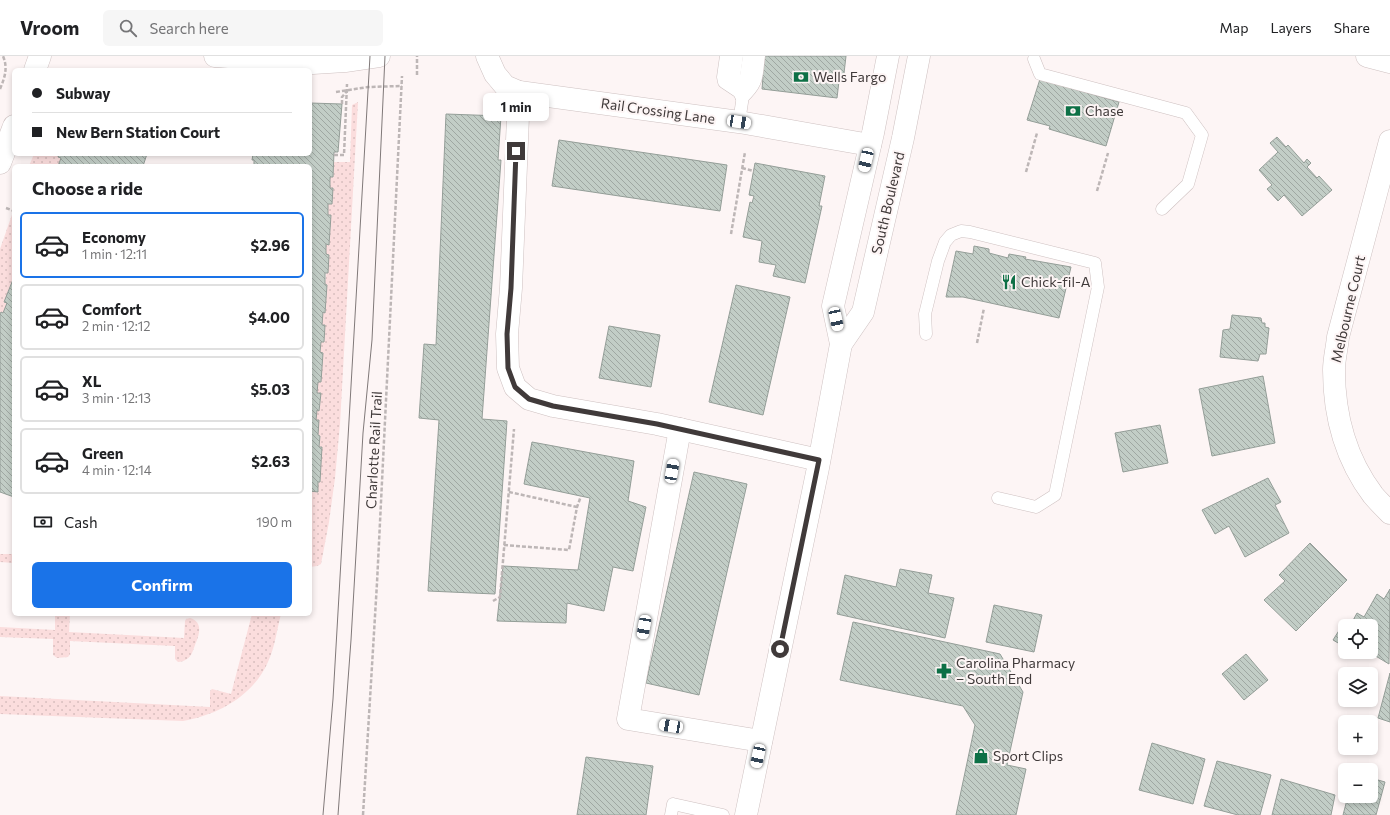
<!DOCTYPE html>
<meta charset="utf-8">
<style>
body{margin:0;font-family:Commissioner,sans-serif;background:#f6f6f6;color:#202124;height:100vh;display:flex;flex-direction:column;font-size:15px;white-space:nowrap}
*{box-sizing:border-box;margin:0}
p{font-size:13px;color:#757577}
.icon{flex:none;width:22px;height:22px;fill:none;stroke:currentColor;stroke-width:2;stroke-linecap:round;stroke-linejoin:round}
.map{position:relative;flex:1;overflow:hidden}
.panel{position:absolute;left:12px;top:108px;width:300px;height:452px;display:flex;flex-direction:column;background:#fff;border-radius:6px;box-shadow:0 2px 6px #0003}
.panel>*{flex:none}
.top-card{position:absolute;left:12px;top:12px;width:300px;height:88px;border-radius:6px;box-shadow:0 2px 6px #0003;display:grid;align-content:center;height:88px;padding:0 20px;background:#fff}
.controls{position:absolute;left:1338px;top:563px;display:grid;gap:8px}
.controls a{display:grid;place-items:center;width:40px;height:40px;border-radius:6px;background:#fff;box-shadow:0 2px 6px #0003;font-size:20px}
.end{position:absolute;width:18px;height:18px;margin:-9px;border:5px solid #403a3a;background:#fff;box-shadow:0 0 0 2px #fff}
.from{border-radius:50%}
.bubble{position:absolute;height:28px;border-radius:6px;background:#fff;box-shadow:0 2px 6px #0003;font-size:13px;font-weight:700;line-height:28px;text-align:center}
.car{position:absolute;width:12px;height:24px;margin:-12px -6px;border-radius:5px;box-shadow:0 0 3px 1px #0007;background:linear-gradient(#fff 24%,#345 0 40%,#fff 0 76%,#345 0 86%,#fff 0)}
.top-card b{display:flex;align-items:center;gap:14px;height:38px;font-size:15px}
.top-card b+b{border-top:1px solid #e0e0e0}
.top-card i{width:10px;height:10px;background:#202124}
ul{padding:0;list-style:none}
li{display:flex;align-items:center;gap:12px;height:66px;margin:0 8px 6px;padding:0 12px;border:2px solid #e0e0e0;border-radius:6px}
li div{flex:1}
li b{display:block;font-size:15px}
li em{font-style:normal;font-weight:700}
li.current{border-color:#1a73e8}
li>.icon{width:36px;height:36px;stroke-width:1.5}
h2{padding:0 20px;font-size:18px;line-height:48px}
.pay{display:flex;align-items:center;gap:10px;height:44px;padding:0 20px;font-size:15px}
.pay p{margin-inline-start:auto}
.primary-button{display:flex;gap:8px;margin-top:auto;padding:8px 20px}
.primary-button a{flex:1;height:46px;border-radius:6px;background:#1a73e8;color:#fff;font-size:16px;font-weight:700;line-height:46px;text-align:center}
header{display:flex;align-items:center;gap:24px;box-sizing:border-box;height:56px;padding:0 20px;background:#fff;border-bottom:1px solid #e0e0e0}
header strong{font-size:19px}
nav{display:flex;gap:22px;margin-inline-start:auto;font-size:14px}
.search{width:280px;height:36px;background:#f6f6f6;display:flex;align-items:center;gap:10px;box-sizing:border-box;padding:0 14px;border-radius:6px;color:#757577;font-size:15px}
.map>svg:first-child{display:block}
</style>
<header>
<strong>Vroom</strong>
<div class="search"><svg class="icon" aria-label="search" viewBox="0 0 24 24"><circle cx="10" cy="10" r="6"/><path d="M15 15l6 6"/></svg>Search here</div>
<nav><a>Map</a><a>Layers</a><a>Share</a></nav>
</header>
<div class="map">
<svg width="1390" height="759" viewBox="0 0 1390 759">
<defs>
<pattern id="grass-dots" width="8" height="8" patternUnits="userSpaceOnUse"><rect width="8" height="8" fill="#fbdddd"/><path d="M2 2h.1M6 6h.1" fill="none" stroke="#d8bebe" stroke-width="1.8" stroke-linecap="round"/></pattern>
<pattern id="building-back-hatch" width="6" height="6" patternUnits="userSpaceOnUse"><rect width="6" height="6" fill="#c2cdc6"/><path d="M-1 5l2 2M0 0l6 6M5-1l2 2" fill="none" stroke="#9fa7a2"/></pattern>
</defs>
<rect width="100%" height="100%" fill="#fdf5f5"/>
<g fill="url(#grass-dots)">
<polygon points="358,46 340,368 335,422 329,466 321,508 317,510 310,511 310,435 318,436 318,426 320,425 322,392 319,391 320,380 318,379 316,364 317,354 319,354 321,337 317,337 318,326 321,326 323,297 320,296 321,286 324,286 325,269 322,269 323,256 325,256 327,229 325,228 329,199 326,198 326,188 329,188 331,160 328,159 328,148 332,148 333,132 330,132 330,121 333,121 334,106 350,106 352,49"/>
<polygon points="34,98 140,98 136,110 29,110"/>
<polygon points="14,153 14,430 0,426 0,193"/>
<polygon points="0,498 14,498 14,507 0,506"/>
<path d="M55 558H70L69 576 184 582 185 565 186 563 190 562C204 566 199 580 195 589 193 594 192 600 187 603 184 605 181 606 178 606L175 603V590L70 585V598L68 601 57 602 53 599V583L0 581V571L55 574Z"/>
<path d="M252 558H281C277 573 275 591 268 606 253 640 218 659 183 665L0 658V640L210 651V635L212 633 231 638Z"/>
</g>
<g fill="url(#building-back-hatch)" stroke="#949e98">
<polygon points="723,0 846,0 843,26 839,25 837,42 762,33 763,21 739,19"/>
<polygon points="1040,23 1119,46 1106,90 1049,73 1050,70 1027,64"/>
<polygon points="310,47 342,48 338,96 334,96 333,121 330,121 330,132 333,132 332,148 328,148 328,159 331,159 329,189 326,188 326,198 329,199 328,217 325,217 325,228 327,229 325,257 323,256 322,269 325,269 324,286 321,286 320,296 323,297 321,326 318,326 317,337 321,337 319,355 317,354 316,364 319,364 318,379 320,380 319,391 322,391 320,426 318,426 318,436 310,435 310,110 254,110 254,104 252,104 253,98 310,98"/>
<polygon points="446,58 501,60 498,104 501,104 482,363 507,365 495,538 428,535 439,364 419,362 424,288 436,289"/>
<polygon points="1277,81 1286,91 1288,89 1304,107 1307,103 1311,107 1307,111 1317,122 1319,120 1332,134 1302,160 1284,139 1278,145 1267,133 1272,129 1259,114 1278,96 1270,87"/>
<polygon points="559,84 727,109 720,155 552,130"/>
<polygon points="59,98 147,98 143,110 58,110 61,102 58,101"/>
<polygon points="755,107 825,120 819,150 822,150 805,227 773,220 776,209 759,206 762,185 743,181 750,146 752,147 754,140 749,139"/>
<polygon points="974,190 989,193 989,197 1008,202 1009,198 1026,201 1025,203 1071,211 1059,262 963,241 946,241 956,195 973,198"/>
<polygon points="14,221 14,441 0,436 0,258 1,256 3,257 7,247 4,246"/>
<polygon points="736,229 790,241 763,359 709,346"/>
<polygon points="1232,259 1261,262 1262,267 1265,267 1265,271 1269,272 1266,298 1260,298 1258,305 1220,301 1223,274 1230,273"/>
<polygon points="609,270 660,279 651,331 599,322"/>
<polygon points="1263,320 1275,387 1212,400 1199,333"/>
<polygon points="1160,369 1168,407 1123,416 1115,377"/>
<polygon points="532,386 634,405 628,445 646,451 633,515 613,511 604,555 567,547 566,567 497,565 503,510 578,514 590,442 524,428"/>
<polygon points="694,416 747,428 699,639 646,627"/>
<polygon points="1268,422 1281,446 1275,449 1289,477 1245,501 1229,470 1215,478 1202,454"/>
<polygon points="1310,487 1347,524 1296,575 1264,544 1285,525 1279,519"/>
<polygon points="900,513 932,519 928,537 954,542 945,582 837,558 845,519 896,531"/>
<polygon points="1390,533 1389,608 1369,596 1371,596 1371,570 1345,570 1345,591 1333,584 1345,565 1351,568 1357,557 1364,561 1377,538 1384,543"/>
<polygon points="994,549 1042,559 1034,596 986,586"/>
<polygon points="853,566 1000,598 1023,636 1007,709 1026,713 1016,759 956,759 975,669 963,650 840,624"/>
<polygon points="1246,598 1268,624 1244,644 1222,618"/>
<polygon points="1390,617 1390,666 1378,662"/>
<polygon points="1152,687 1205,703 1193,748 1139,734"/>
<polygon points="586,701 653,710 646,759 577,759"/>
<polygon points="1217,705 1271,719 1260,759 1238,759 1204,750"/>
<polygon points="1371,722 1385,726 1376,759 1343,759 1348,740 1371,740"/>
<polygon points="1281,723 1335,739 1331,759 1272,759"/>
</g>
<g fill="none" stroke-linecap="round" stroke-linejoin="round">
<g stroke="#cec1c1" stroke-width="13">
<g id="lane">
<polyline points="726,0 723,21 724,26 739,36 742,42"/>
<polyline points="737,0 734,21 739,36"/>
<polyline points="1034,3 1040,18 1186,57 1202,79 1188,128 1162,153"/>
<path d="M742 42C759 26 756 21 759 0"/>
<polyline points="739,66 749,0"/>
<polyline points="926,278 925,258 938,205 945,186 951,179 961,175 970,176 1095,207 1098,231 1055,439 1036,451 998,442"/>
<polyline points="671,759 673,748 723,759"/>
</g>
</g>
<g stroke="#cec1c1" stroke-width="23">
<g id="street">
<polyline points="215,0 313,7 345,5 379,0"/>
<polyline points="487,0 495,18 505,30 519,36 739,66 870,89"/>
<polyline points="35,14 40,0"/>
<polyline points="519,36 511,232 507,278 508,312 515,331 529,343 553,350 657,368 819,404"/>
<path d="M1390 85 1338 281C1337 292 1334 303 1334 314 1334 359 1346 403 1373 439 1378 445 1384 451 1390 457"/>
<polyline points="0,107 14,70"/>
<polyline points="680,373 628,663 761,685"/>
</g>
</g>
<g stroke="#cec1c1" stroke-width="23">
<g id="secondary">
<polyline points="1367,0 1390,6"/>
<polyline points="841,288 863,256 903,82 919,0"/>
<polyline points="746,759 818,412 841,288 833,250 873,77 888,0"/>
</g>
</g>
<g stroke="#bdb6b6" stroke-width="2.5" stroke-dasharray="4 2" stroke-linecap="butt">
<polyline points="417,19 417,0"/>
<path d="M0 33C5 21 8 12 3 0"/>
<polyline points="336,36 368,31 402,30"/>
<polyline points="342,48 342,41 347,35"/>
<polyline points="334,99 344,99 347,28"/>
<polyline points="742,112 754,115"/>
<polyline points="1026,116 1037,77"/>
<polyline points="1097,135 1108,97"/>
<polyline points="6,152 14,155"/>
<polyline points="731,178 745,96"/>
<polyline points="977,287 984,252"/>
<polyline points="509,436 577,451"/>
<polyline points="504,489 569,494 577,451 581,440"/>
<polyline points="493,545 500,541 514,373"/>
<polyline points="363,759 377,527 402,20"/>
</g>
<use href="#lane" stroke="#fff" stroke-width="12"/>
<use href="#street" stroke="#fff" stroke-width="22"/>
<use href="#secondary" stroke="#fff" stroke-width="22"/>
<g stroke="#807979" stroke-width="1">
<polyline points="323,759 333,643 370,0"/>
<polyline points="338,759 351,584 363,377 372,284 385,0"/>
</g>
</g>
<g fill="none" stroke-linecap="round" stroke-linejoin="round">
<polyline stroke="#403a3a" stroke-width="5" points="516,95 511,232 507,278 508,312 515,331 529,343 553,350 657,368 819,404 780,593"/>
</g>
<defs>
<g id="bank-bare" transform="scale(1.2)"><path d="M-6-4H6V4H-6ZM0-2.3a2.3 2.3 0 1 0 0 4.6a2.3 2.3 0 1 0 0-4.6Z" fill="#0d7046" stroke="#fdf5f5" stroke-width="2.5" paint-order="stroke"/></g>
<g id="restaurant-bare" transform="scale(1.2)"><path d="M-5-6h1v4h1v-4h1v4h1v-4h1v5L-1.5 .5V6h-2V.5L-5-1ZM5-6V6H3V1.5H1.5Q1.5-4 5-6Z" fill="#0d7046" stroke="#fdf5f5" stroke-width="2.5" paint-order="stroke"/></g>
<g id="pharmacy-bare" transform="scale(1.2)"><path d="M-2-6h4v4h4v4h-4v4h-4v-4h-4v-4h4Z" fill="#0d7046" stroke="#fdf5f5" stroke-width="2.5" paint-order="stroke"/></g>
<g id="shop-bare" transform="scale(1.2)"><path d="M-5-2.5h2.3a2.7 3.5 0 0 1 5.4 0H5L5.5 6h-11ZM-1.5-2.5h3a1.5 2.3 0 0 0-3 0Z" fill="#0d7046" stroke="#fdf5f5" stroke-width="2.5" paint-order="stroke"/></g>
</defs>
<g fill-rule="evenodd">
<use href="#bank-bare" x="801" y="21"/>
<use href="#bank-bare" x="1073" y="55"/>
<use href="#restaurant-bare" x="1009" y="226"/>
<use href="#pharmacy-bare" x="944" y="615"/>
<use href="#shop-bare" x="981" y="700"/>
</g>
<g text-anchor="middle" stroke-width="4" stroke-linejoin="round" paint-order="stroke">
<g font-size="14" fill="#403a3a" stroke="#fdf5f5" text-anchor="start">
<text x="813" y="26">Wells Fargo</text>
<text x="1085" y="60">Chase</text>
<text x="1021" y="231">Chick-fil-A</text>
<text x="956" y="612">Carolina Pharmacy<tspan x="956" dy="16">– South End</tspan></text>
<text x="993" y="705">Sport Clips</text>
</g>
<g font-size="14" fill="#403a3a" stroke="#fdf5f5">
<text transform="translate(658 55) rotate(8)" y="5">Rail Crossing Lane</text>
<text transform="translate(888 147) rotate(-77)" y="5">South Boulevard</text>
<text transform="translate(1348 253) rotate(-77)" y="5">Melbourne Court</text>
<text transform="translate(374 394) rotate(-87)" y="5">Charlotte Rail Trail</text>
</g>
</g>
</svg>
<div class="controls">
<a><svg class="icon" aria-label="locate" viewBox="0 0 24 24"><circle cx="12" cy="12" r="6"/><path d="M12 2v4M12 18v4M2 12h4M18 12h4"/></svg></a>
<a><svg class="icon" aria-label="layers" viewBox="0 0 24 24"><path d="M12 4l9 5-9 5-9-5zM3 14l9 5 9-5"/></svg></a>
<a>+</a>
<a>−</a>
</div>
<i class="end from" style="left:780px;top:593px"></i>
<i class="end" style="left:516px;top:95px"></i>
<div class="bubble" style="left:483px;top:37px;width:66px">1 min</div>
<i class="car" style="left:739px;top:66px;rotate:99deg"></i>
<i class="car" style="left:866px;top:104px;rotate:193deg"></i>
<i class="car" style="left:836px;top:263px;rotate:168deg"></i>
<i class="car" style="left:672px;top:415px;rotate:10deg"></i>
<i class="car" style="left:644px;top:571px;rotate:190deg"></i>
<i class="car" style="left:671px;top:670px;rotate:280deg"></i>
<i class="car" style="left:758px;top:700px;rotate:192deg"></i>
<div class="top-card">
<b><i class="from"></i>Subway</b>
<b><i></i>New Bern Station Court</b>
</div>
<section class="panel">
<h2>Choose a ride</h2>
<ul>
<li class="current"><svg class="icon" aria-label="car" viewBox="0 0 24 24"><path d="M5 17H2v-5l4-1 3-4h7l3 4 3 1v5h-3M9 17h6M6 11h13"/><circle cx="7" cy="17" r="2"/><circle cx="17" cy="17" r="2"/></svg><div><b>Economy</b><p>1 min · 12:11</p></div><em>$2.96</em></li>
<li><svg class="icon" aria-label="car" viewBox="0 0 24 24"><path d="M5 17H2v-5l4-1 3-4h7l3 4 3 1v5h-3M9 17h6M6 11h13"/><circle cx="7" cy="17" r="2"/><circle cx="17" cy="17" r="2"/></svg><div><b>Comfort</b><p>2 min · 12:12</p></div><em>$4.00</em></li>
<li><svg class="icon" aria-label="car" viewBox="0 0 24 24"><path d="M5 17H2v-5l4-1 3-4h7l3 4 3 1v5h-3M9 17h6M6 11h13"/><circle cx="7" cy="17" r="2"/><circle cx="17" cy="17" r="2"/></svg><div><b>XL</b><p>3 min · 12:13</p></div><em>$5.03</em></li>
<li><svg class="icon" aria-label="car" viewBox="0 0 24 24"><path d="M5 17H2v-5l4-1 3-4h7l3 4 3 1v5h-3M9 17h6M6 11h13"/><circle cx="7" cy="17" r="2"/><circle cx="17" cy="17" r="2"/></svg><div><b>Green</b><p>4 min · 12:14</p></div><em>$2.63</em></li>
</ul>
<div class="pay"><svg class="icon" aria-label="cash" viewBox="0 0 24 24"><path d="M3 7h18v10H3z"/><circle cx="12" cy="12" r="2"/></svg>Cash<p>190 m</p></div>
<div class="primary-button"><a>Confirm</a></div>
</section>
</div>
